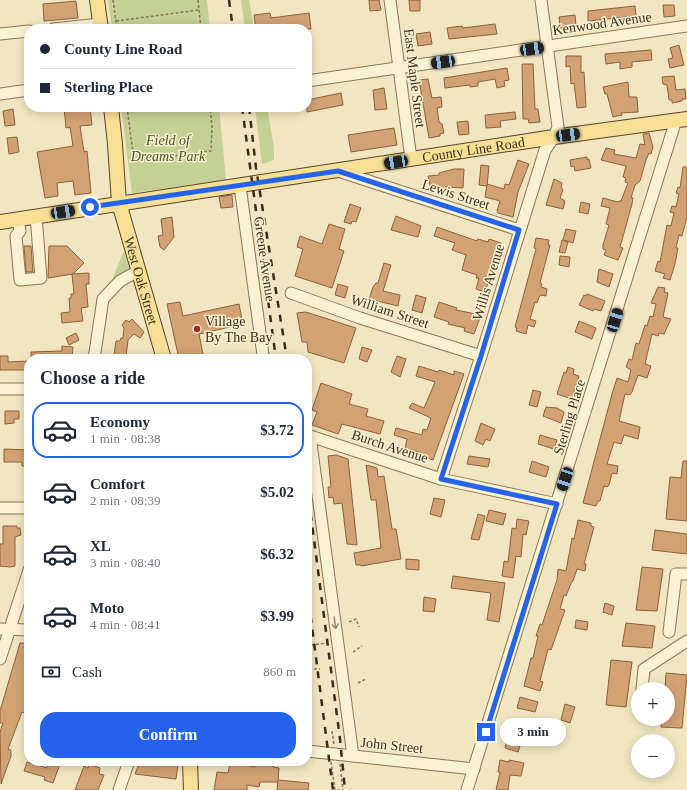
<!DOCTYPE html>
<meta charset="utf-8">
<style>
body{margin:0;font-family:"Times New Roman",serif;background:#f6f6f7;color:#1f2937;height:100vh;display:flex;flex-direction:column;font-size:15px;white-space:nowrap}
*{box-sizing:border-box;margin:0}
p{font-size:13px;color:#747a83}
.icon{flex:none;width:22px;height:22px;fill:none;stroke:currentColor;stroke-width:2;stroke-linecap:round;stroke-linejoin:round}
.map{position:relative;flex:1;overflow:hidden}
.details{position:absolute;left:24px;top:354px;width:288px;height:412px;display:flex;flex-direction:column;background:#fff;border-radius:16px;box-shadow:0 2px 10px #0003}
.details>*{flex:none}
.top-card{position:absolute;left:24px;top:24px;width:288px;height:88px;border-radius:16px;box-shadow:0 2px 10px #0003;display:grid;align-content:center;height:88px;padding:0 16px;background:#fff}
.buttons{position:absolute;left:631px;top:682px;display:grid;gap:8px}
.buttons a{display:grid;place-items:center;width:44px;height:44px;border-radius:50%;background:#fff;box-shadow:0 2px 10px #0003;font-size:20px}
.end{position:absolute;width:18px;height:18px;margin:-9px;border:5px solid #2563eb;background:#fff;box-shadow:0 0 0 2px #fff}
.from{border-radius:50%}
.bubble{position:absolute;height:28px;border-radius:14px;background:#fff;box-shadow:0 2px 10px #0003;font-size:13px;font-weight:800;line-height:28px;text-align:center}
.car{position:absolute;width:12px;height:24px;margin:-12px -6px;border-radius:5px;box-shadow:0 0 3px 1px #0007;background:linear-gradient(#222 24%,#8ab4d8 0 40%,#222 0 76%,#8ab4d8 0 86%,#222 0)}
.top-card b{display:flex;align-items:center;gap:14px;height:38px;font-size:15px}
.top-card b+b{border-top:1px solid #e0e1e3}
.top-card i{width:10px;height:10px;background:#1f2937}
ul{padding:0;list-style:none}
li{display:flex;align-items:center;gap:12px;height:56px;margin:0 8px 6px;padding:0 8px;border:2px solid transparent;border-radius:16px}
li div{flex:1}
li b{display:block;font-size:15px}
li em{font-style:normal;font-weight:800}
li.selected{border-color:#2563eb}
li>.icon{width:36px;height:36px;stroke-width:1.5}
h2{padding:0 16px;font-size:18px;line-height:48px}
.pay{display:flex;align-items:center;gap:10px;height:44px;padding:0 16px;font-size:15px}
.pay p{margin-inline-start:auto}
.primary-button{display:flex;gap:8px;margin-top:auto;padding:8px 16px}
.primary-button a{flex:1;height:46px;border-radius:16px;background:#2563eb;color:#fff;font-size:16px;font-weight:800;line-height:46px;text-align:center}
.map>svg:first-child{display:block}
</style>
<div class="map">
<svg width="687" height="790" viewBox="0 0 687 790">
<rect width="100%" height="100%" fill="#f1e6c1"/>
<g fill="#c5d094">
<polygon points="108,0 207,0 210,29 112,29"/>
<polygon points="241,0 249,0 254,29 245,29"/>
<polygon points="121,107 219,107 226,180 132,193"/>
<polygon points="255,107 267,107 274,147 274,160 262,164"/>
<polygon points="124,251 130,268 109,287"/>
</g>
<g fill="#d2a174" stroke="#8d613b">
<polygon points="369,0 379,0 381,10 370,11"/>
<polygon points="409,0 420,0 420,11 410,11"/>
<polygon points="76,1 78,18 44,21 43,4"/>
<polygon points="663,5 674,5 675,16 664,17"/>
<polygon points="635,6 636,16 588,21 588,11"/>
<polygon points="270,13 271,18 309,13 311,29 256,29 254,15"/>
<polygon points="575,15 576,26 560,28 559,17"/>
<polygon points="495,24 497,34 449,39 447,28 462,26 463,28"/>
<polygon points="430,32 432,44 418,46 416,34"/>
<polygon points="679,45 684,65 670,68 668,59 673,58 670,48"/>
<polygon points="651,50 652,60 632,62 632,67 620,69 620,62 606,64 605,54"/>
<polygon points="566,56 581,56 581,73 584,72 586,107 577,108 574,83 571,84 570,66 566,67"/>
<polygon points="522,64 533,64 535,109 538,109 540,122 529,123 528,119 523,119"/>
<polygon points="507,68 509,80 504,81 505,86 497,88 495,79 478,82 478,86 470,87 470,85 445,88 444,78"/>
<polygon points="674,76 676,90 685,89 686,99 682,99 682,101 672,103 672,100 669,100 667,85 663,84 662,77"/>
<polygon points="428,79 432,98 441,97 442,107 437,108 439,122 442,124 444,133 440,134 440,136 429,138 419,80"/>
<polygon points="628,82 629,97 637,97 638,112 621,113 622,115 613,117 607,94 605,94 603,87"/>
<polygon points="384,88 387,109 375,110 373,90"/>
<polygon points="341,93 343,105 307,112 307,100"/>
<polygon points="64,107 90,107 92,125 80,126 84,152 87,151 91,193 75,195 73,181 57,183 58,196 45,198 37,152 73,146 70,127 66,128"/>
<polygon points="13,109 15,125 5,126 3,111"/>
<polygon points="515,112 516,119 500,121 501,127 486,128 485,115"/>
<polygon points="468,121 469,134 459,135 457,122"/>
<polygon points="394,128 397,145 351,152 348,135"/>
<polygon points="649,133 653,147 651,154 649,153 646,160 640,181 635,185 631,198 633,198 632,204 620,247 623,248 618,260 604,255 606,250 603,249 603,245 609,225 606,224 610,208 601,206 603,198 618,202 619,201 621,201 628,183 625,182 626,178 623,177 626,166 601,160 606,148 615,150 614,154 636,158 640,144 645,145 643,134"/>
<polygon points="17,137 19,152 9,154 7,138"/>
<polygon points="587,157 587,160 589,159 591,168 575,171 574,166 571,167 570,160"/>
<polygon points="518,160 529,164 518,192 513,217 498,213 497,211 500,201 485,197 487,184 504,189 505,184 509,185"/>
<polygon points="481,165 489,166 487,186 479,185"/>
<polygon points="683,167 687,167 687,217 682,236 679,235 676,248 678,248 675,264 670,280 663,278 665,274 655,271 658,261 660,262 667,225 671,226 674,213 670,212 672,206 676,207 679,194 676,193 678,187 680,188"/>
<polygon points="454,169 464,169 463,188 446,187 431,190 428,176 439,175 439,173"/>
<polygon points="554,179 562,183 561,187 563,190 560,198 565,201 563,209 546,205"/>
<polygon points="232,195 233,207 221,208 219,197"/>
<polygon points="581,202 590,204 588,214 579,212"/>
<polygon points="350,204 361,208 356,222 352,221 351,224 344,222"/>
<polygon points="396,216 421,226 418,237 391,230"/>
<polygon points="172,217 174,237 164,250 160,247 158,236 163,235 161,219"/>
<polygon points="329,224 345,229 339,249 344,251 332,288 295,276 303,249 297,247 300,236 322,244"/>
<polygon points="437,227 477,241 478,239 488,242 489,239 501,243 485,292 476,289 479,278 476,278 477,275 462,270 466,255 452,250 455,243 434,236"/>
<polygon points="566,229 576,231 573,243 563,240"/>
<polygon points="536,238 549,240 548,245 550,245 540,283 542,284 541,287 547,289 546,296 541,295 539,297 537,303 535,302 530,319 536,321 534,327 528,325 526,334 516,331 517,328 515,327 536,249 534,248"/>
<polygon points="562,240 568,242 565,253 559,252"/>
<polygon points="24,246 31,246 33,272 26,272"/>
<polygon points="49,246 67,246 84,263 73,274 48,278"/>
<polygon points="560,256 570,257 569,267 559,265"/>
<polygon points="384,263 391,265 383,291 400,295 398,306 369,299 373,287 376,283 378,283"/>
<polygon points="599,269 613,274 609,287 597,282"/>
<polygon points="89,273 89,284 86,284 88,307 81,308 83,321 62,323 61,313 70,312 69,298 71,298 71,294 74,294 72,274"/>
<polygon points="338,284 348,287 345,298 335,295"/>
<polygon points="658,287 665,288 664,292 668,293 663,317 671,319 664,334 659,333 658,336 652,334 645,364 651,366 647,378 638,375 632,392 630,395 625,394 619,421 640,427 638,439 624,435 621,444 614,442 607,464 618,466 617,474 612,473 609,485 607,487 604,486 600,501 598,501 596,506 583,503 612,394 617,378 628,382 631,370 626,367 629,359 632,360 636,343 639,344 645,325 647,326 650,316 653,317 656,304 651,303"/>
<polygon points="587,294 605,301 601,311 594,309 593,311 579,305 584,295 586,296"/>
<polygon points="416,295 426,298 422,313 412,310"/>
<polygon points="180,302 183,316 239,304 243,324 199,334 204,359 179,359 167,304"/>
<polygon points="439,302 457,308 456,310 481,315 474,334 464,331 465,328 448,324 449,322 434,317"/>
<polygon points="306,312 356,328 344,363 308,352 307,342 302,342 297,313"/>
<polygon points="132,319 144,332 140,338 134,334 128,340 126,357 114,355 116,341 120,341 121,338 123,338 124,328 122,325 126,320 129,322"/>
<polygon points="579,321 596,328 592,339 575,332"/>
<polygon points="76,333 79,340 69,345 66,338"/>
<polygon points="62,346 73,347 72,359 31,359 31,352 62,351"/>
<polygon points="362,347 372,350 367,362 359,359"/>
<polygon points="0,356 8,356 8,362 29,361 29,370 0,370"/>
<polygon points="397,356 406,359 400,377 391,372"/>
<polygon points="419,366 438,372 439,370 454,375 454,371 464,374 433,460 418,455 419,452 405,449 407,439 394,435 396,428 422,435 423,429 427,430 431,418 409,408 412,403 424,408 435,382 416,376"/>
<polygon points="568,367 574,369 573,374 579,376 572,399 557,394 564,372 566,373"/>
<polygon points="321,383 352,394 349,404 368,409 366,416 384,421 380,434 342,424 338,434 312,425 317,412 312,410"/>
<polygon points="533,390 541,392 537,407 529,405"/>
<polygon points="546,407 557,408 564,412 561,423 543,416"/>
<polygon points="5,411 19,411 19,419 14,419 14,423 5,424"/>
<polygon points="481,423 495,429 490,441 486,439 483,445 475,441"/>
<polygon points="540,435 557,440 554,449 538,444"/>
<polygon points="4,449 29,450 29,466 22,466 22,462 4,462"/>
<polygon points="336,455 348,459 357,545 347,544 342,503 334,504 333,497 329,498 328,487 331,487 328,456"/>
<polygon points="469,456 490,459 488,467 467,464"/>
<polygon points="532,461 549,467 546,477 529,472"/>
<polygon points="683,461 687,461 687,521 666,519 670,477 681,478"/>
<polygon points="366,465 377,468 378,477 384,476 392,529 396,529 401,559 361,566 361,565 356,565 354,553 381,548 376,500 371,500"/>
<polygon points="434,498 445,500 441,517 430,514"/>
<polygon points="489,510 506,514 503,525 486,521"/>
<polygon points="478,514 485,516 479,540 471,539"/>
<polygon points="517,519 529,521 526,535 523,534 521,557 516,556 513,578 502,576 504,561 508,562 512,528 516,529"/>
<polygon points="578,520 591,523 591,526 594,527 584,564 586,564 585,571 577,569 573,581 572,581 566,596 564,595 560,609 565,610 551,650 548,649 540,681 543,682 540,691 524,686 531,658 533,658 538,636 536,636 540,624 542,625 557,580 558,569 566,571 572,538 574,539"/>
<polygon points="3,526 17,526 17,528 20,528 21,535 15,537 15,566 10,567 0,566 0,544 3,544"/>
<polygon points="655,530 687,534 687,554 652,550"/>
<polygon points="406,559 419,560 419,570 406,569"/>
<polygon points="642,567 663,569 657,611 636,610"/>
<polygon points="453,576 505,583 499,622 487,620 491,593 451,588"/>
<polygon points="424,597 436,599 434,612 423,611"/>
<polygon points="605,603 614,606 612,615 603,612"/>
<polygon points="576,620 588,622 587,630 575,628"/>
<polygon points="626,623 655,626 652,648 622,646"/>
<polygon points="20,643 29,643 29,715 22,712 8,749 11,750 11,756 1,784 0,732 3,723 0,723 0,711"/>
<polygon points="611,660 632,662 626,707 606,705"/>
<polygon points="666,673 687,675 682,728 661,727 662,719 668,719 668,689 665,689"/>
<polygon points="520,697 538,702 535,712 517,708"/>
<polygon points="565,704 575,707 570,723 561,720"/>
<polygon points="513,720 527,725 518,752 505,748"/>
<polygon points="500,760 509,762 509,760 524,763 521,776 510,775 508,790 496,790 500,772 498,772"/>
<polygon points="49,761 60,764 53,783 44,780 45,777 24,771 27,762 47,768"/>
<polygon points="145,761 164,761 178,764 176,779 135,774 139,764 145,764"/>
<polygon points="256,761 266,763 273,762 273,767 279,768 278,782 260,782 259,787 247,785 247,790 214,790 217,772 228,773 230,763 255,767"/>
<polygon points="89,764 100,768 99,774 104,775 98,790 75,790 84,766 88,768"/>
<polygon points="278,780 309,783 308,790 277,790"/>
</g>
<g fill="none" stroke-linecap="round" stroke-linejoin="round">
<g stroke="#8c7657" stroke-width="13">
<g id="minor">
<polyline points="390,0 411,159"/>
<polyline points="53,29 100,24"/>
<polyline points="0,34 29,31"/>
<polyline points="307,81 687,26"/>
<polyline points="0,94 29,90"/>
<polyline points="338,171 519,230"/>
<polyline points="240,186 263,355 262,359"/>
<polyline points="18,219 20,231 16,236 20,280 41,278 36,216"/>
<polyline points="291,293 360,318 481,356"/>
<polyline points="94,359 103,299 120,281 138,271"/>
<polyline points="0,389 29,389"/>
<polyline points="307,435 441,479 557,504"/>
<polyline points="310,436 353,756"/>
<polyline points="441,479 481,356 545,150 554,137 558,127 541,0"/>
<polyline points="0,508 29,508"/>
<polyline points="0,629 29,630"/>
<polyline points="669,632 676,574 687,574"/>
<polyline points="0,659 29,570"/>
<polyline points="642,689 644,669 687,641"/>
<polyline points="307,751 474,769"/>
<polyline points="119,790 129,761"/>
<polyline points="467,790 676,120"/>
</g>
</g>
<g stroke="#59442c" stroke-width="16">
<g id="major">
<polyline points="97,0 101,29"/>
<path id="s1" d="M111 107 115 144 119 203 164 359"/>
<path id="s2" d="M0 222 554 137 687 119"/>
<polyline points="190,761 191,790"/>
</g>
</g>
<g stroke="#8c7657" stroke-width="1.5" stroke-dasharray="3 2" stroke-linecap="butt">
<polyline points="113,0 117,29"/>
<polyline points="198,0 201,29"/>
<polyline points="116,21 199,10"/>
<polyline points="127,107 134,161 211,151 212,126 210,107"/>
<polyline points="349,622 356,619 359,627"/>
<polyline points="311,645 328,643"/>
<polyline points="353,652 362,646"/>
<polyline points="314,669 320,669"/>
<polyline points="358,683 366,679"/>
<polyline points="332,731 334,745"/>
<polyline points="331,762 335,790"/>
<polyline points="340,764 343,790"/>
<polyline points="339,789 339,790"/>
</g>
<use href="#minor" stroke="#fbf2d4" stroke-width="11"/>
<use href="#major" stroke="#f7df95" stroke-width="14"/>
<g stroke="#3a2d1c" stroke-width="2.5" stroke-dasharray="7 7" stroke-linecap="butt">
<polyline points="229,0 233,29"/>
<polyline points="242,107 276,359"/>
<polyline points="249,107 256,168 287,359"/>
<polyline points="307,486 340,739 345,790"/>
<polyline points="307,588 333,790"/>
</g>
</g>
<defs><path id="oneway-shaft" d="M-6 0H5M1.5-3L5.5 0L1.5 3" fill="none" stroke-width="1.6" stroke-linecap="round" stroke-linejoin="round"/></defs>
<use stroke="#9a9078" href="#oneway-shaft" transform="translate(335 623) rotate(82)"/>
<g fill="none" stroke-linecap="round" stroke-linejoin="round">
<polyline stroke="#2563eb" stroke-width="5" points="90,207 338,171 519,230 481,356 441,479 557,504 486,732"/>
</g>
<circle fill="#9f2a22" stroke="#f8efd1" stroke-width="1.5" cx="197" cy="329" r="4"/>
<g text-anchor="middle" stroke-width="3" stroke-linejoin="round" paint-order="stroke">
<g font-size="14" fill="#3a2d1c" stroke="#f8efd1">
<text transform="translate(602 23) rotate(-8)" y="5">Kenwood Avenue</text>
<text transform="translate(415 78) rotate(83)" y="5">East Maple Street</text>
<text dy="5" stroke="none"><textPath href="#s2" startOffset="479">County Line Road</textPath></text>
<text transform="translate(456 194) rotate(18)" y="5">Lewis Street</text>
<text transform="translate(265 259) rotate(82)" y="5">Greene Avenue</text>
<text dy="5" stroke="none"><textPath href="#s1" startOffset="177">West Oak Street</textPath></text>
<text transform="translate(488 282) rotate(-73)" y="5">Willis Avenue</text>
<text transform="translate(390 311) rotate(18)" y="5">William Street</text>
<text transform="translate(569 417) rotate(-73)" y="5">Sterling Place</text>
<text transform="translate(390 446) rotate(18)" y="5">Burch Avenue</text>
<text transform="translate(392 745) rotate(6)" y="5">John Street</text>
</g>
<g font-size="14" font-style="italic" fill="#475821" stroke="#f8efd1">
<text x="168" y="145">Field of<tspan x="168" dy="16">Dreams Park</tspan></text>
</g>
<g font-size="14" fill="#3a2d1c" stroke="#f8efd1" text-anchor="start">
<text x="205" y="326">Village<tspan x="205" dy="16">By The Bay</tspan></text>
</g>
</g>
</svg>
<div class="buttons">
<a>+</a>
<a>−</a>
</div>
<i class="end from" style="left:90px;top:207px"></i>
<i class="end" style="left:486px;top:732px"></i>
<div class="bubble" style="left:500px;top:718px;width:66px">3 min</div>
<i class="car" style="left:532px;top:49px;rotate:82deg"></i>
<i class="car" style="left:443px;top:62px;rotate:262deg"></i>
<i class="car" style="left:568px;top:135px;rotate:82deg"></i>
<i class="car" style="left:396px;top:162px;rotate:261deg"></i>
<i class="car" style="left:63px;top:212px;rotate:81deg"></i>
<i class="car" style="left:615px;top:320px;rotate:17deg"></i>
<i class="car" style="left:565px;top:479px;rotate:198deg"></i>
<div class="top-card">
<b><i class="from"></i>County Line Road</b>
<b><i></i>Sterling Place</b>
</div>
<section class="details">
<h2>Choose a ride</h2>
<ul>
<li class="selected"><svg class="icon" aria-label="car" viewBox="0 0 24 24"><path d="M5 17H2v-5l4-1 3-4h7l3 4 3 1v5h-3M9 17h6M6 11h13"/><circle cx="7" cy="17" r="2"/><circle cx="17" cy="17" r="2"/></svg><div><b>Economy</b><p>1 min · 08:38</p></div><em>$3.72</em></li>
<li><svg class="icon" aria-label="car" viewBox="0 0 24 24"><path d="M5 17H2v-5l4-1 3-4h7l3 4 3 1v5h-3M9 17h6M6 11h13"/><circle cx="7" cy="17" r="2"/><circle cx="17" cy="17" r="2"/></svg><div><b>Comfort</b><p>2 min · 08:39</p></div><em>$5.02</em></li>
<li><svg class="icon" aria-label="car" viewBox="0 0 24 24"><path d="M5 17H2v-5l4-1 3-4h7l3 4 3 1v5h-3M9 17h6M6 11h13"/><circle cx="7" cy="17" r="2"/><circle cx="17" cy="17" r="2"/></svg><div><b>XL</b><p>3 min · 08:40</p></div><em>$6.32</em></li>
<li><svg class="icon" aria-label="car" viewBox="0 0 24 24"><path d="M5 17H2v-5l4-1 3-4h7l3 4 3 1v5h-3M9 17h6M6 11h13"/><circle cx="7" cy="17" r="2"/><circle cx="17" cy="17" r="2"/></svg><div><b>Moto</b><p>4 min · 08:41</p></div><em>$3.99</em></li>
</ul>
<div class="pay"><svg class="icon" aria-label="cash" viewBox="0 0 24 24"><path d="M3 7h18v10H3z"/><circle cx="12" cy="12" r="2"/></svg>Cash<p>860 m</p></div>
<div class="primary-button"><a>Confirm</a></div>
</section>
</div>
